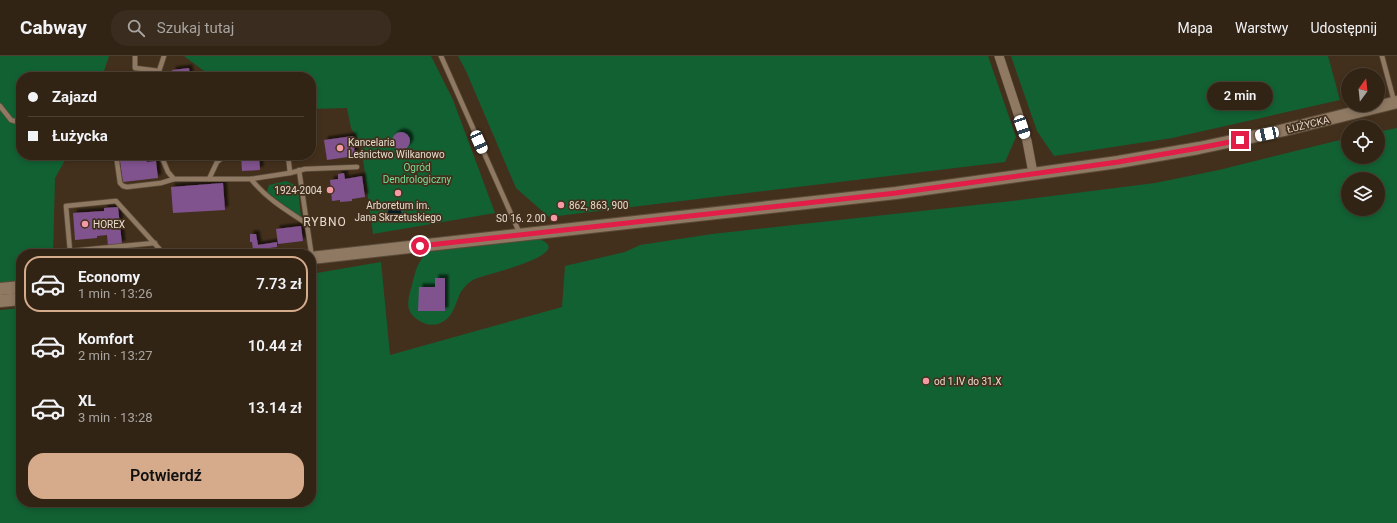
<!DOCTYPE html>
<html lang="pl">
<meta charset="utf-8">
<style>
body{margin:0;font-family:Roboto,sans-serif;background:#3a2c1e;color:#f1f3f6;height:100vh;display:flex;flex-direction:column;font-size:15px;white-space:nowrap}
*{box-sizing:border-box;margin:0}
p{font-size:13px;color:#a8a4a0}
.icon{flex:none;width:22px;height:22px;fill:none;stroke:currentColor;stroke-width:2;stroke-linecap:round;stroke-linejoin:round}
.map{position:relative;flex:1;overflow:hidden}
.panel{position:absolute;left:16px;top:193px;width:300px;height:258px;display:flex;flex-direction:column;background:#322415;border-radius:16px;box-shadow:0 2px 6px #0003,0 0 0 1px #4d4134}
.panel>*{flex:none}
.top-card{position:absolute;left:16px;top:16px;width:300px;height:88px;border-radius:16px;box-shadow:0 2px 6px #0003,0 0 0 1px #4d4134;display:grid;align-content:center;height:88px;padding:0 12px;background:#322415}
.needle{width:26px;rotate:15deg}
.tools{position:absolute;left:1341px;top:12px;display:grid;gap:8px}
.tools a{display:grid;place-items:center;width:44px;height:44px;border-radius:50%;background:#322415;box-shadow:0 2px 6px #0003,0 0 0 1px #4d4134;font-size:20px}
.end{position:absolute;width:18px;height:18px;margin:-9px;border:5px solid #e11d48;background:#fff;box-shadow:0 0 0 2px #fff}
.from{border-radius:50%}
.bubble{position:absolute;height:28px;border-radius:14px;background:#322415;box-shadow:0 2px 6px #0003,0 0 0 1px #4d4134;font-size:13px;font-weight:600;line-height:28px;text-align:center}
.car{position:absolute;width:12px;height:24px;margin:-12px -6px;border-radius:5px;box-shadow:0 0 3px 1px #0007;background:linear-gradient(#fff 24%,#345 0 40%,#fff 0 76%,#345 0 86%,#fff 0)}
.top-card b{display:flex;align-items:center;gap:14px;height:38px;font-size:15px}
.top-card b+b{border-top:1px solid #4d4134}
.top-card i{width:10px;height:10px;background:#f1f3f6}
ul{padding:7px 0 0;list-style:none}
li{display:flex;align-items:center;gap:12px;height:56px;margin:0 8px 6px;padding:0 4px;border:2px solid transparent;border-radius:16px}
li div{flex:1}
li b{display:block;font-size:15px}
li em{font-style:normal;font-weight:600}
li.on{border-color:#d6ab8b}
li>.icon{width:36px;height:36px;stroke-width:1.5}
.primary-button{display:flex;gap:8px;margin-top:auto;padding:8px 12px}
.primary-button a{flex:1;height:46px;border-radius:16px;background:#d6ab8b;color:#111;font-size:16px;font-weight:600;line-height:46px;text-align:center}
header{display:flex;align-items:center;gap:24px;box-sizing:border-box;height:56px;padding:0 20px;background:#322415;border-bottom:1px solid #4d4134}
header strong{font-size:19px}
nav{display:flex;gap:22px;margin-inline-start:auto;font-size:14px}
.search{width:280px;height:36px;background:#3a2c1e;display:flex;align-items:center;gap:10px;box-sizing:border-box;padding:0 14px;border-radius:16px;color:#a8a4a0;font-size:15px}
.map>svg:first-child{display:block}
</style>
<header>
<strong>Cabway</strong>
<div class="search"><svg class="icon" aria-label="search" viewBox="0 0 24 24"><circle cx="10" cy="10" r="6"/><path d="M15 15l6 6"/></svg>Szukaj tutaj</div>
<nav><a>Mapa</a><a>Warstwy</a><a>Udostępnij</a></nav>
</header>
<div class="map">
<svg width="1397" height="467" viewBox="0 0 1397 467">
<defs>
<filter id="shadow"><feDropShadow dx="3.5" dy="-3.5" stdDeviation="1" flood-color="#0009"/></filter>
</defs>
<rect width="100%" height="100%" fill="#43301c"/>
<g fill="#126133" fill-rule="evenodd">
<polygon points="0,0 109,0 102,21 21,21 21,99 68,99 55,122 53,198 21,198 21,225 0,228"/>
<polygon points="184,0 431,0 453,44 495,157 373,178 361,88 351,72 347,52 311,53 311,21 209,21 208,18"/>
<polygon points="458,0 988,0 1016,81 1005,106 549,161 516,132 466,15"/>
<polygon points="1011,0 1328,0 1340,44 1172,82 1054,100 1037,75"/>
<path d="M1397 72V467H0V254L21 252V446H311V218L381 206 390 299 562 251 565 210 625 196 640 189 712 178 1012 145 1155 127 1219 114 1348 82V101H1378V76ZM1348 123H1378V153H1348Z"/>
<polygon points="286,125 295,129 298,134 301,161 300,161 267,136 269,129"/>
<path d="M539 183C579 198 482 219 475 223 469 226 462 232 459 240 454 252 452 263 438 268 431 270 424 268 418 264 404 255 408 243 412 229 416 214 416 209 427 196Z"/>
</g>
<polygon fill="#001d27" stroke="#455659" points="401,148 403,165 388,167 387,150"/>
<g fill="#80528f" filter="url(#shadow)">
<polygon points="189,12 190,21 173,21 172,14"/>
<circle cx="401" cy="85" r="9"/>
<polygon points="353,80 355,100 327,104 324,84"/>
<polygon points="241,99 259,99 260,114 242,115"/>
<polygon points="146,102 147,106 156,105 158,122 123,126 120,105"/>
<polygon points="344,117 345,123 362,120 365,141 352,143 352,145 340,146 340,144 332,145 330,124 338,123 338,118"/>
<polygon points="223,127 225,154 173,157 171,131"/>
<polygon points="118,151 122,188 108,190 107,179 97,180 97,182 75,184 73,157 104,155 104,152"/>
<polygon points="301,170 303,185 278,188 276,173"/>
<polygon points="250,178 256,178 258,189 277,186 277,191 253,194 252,186 250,186"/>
<polygon points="435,222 445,222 445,255 418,255 419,231 435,231"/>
</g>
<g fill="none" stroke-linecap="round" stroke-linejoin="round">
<g stroke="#5a4b39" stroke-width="6">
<g id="service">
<polyline points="135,0 135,12 159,15"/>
<polyline points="441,0 520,178"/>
<polyline points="1382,0 1394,45"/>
<polyline points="157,21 164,0"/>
<polyline points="0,50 11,64 21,67"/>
<polyline points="116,99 120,127 123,130 127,131 161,127 174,123 251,123 290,117 305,113 357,111"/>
<polyline points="161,99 168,116 174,123"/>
<polyline points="288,99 290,117"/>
<polyline points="299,114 312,202"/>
<polyline points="209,123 217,106 226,99"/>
<path d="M251 123C266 142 286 154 306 167"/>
<polyline points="70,195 155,187"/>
<polyline points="68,198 70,195 66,150 116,145 164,198"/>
</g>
</g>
<g stroke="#5a4b39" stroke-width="10">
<polyline id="minor" points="999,0 1027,85 1033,117"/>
</g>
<g stroke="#5a4b39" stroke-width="14">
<g id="secondary">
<polyline points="311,202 896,137 1118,106 1199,92 1280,75 1397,46"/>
<polyline points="0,233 21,231"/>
<polyline points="0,245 21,243"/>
</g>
</g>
<use href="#service" stroke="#8f7963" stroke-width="4.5"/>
<use href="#minor" stroke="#8f7963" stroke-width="9"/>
<use href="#secondary" stroke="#8f7963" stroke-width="12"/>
</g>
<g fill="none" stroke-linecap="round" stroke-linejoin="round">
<polyline stroke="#e11d48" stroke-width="5" points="420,190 896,137 1118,106 1199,92 1240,84"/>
</g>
<g fill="#f49aa4" stroke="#43301c" stroke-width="1.5">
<circle cx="340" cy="92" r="4"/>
<circle cx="330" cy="134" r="4"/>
<circle cx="398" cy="137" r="4"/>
<circle cx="561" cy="149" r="4"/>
<circle cx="554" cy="162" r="4"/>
<circle cx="85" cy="168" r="4"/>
<circle cx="926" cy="325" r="4"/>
</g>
<g text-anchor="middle" stroke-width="3.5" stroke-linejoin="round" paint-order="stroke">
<g font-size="10" fill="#e7dbcf" stroke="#43301c">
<text transform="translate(1308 68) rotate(-14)" y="4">ŁUŻYCKA</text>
</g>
<g font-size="10" fill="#e7dbcf" stroke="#43301c" text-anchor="start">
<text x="348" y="90">Kancelaria<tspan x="348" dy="12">Leśnictwo Wilkanowo</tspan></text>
<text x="322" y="138" text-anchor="end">1924-2004</text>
<text x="398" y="153" text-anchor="middle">Arboretum im.<tspan x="398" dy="12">Jana Skrzetuskiego</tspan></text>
<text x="569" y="153">862, 863, 900</text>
<text x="546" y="166" text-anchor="end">S0 16. 2.00</text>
<text x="93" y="172">HOREX</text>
<text x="934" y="329">od 1.IV do 31.X</text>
</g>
<g font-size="10" fill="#77dc96" stroke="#43301c">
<text x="417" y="115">Ogród<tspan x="417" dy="12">Dendrologiczny</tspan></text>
</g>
<g font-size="12" letter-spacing="1" fill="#e7dbcf" stroke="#43301c">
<text x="325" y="170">RYBNO</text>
</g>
</g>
</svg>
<div class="tools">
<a><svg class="needle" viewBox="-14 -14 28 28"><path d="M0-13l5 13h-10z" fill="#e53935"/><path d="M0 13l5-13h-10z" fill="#a8a4a0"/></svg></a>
<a><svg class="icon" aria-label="locate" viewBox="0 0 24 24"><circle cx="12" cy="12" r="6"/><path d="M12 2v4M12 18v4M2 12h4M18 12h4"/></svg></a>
<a><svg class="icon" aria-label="layers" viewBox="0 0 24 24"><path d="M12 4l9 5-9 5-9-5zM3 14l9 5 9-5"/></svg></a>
</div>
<i class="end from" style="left:420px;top:190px"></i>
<i class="end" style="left:1240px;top:84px"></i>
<div class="bubble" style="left:1207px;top:26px;width:66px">2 min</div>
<i class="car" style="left:1022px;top:71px;rotate:161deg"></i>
<i class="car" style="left:1267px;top:78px;rotate:258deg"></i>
<i class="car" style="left:479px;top:86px;rotate:156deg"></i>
<div class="top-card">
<b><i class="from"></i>Zajazd</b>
<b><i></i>Łużycka</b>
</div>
<section class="panel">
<ul>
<li class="on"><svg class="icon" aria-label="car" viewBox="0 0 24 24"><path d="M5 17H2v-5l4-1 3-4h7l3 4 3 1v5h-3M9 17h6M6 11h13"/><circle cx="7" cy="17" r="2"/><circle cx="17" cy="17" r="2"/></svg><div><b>Economy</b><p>1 min · 13:26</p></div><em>7.73 zł</em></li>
<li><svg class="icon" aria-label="car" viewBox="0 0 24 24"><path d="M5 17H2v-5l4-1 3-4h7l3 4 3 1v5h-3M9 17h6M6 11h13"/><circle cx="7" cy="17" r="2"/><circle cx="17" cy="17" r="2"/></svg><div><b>Komfort</b><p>2 min · 13:27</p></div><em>10.44 zł</em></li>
<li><svg class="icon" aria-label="car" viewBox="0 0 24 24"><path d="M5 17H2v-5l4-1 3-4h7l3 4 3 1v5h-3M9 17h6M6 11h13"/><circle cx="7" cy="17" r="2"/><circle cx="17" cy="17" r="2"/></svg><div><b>XL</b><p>3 min · 13:28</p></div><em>13.14 zł</em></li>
</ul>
<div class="primary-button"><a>Potwierdź</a></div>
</section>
</div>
